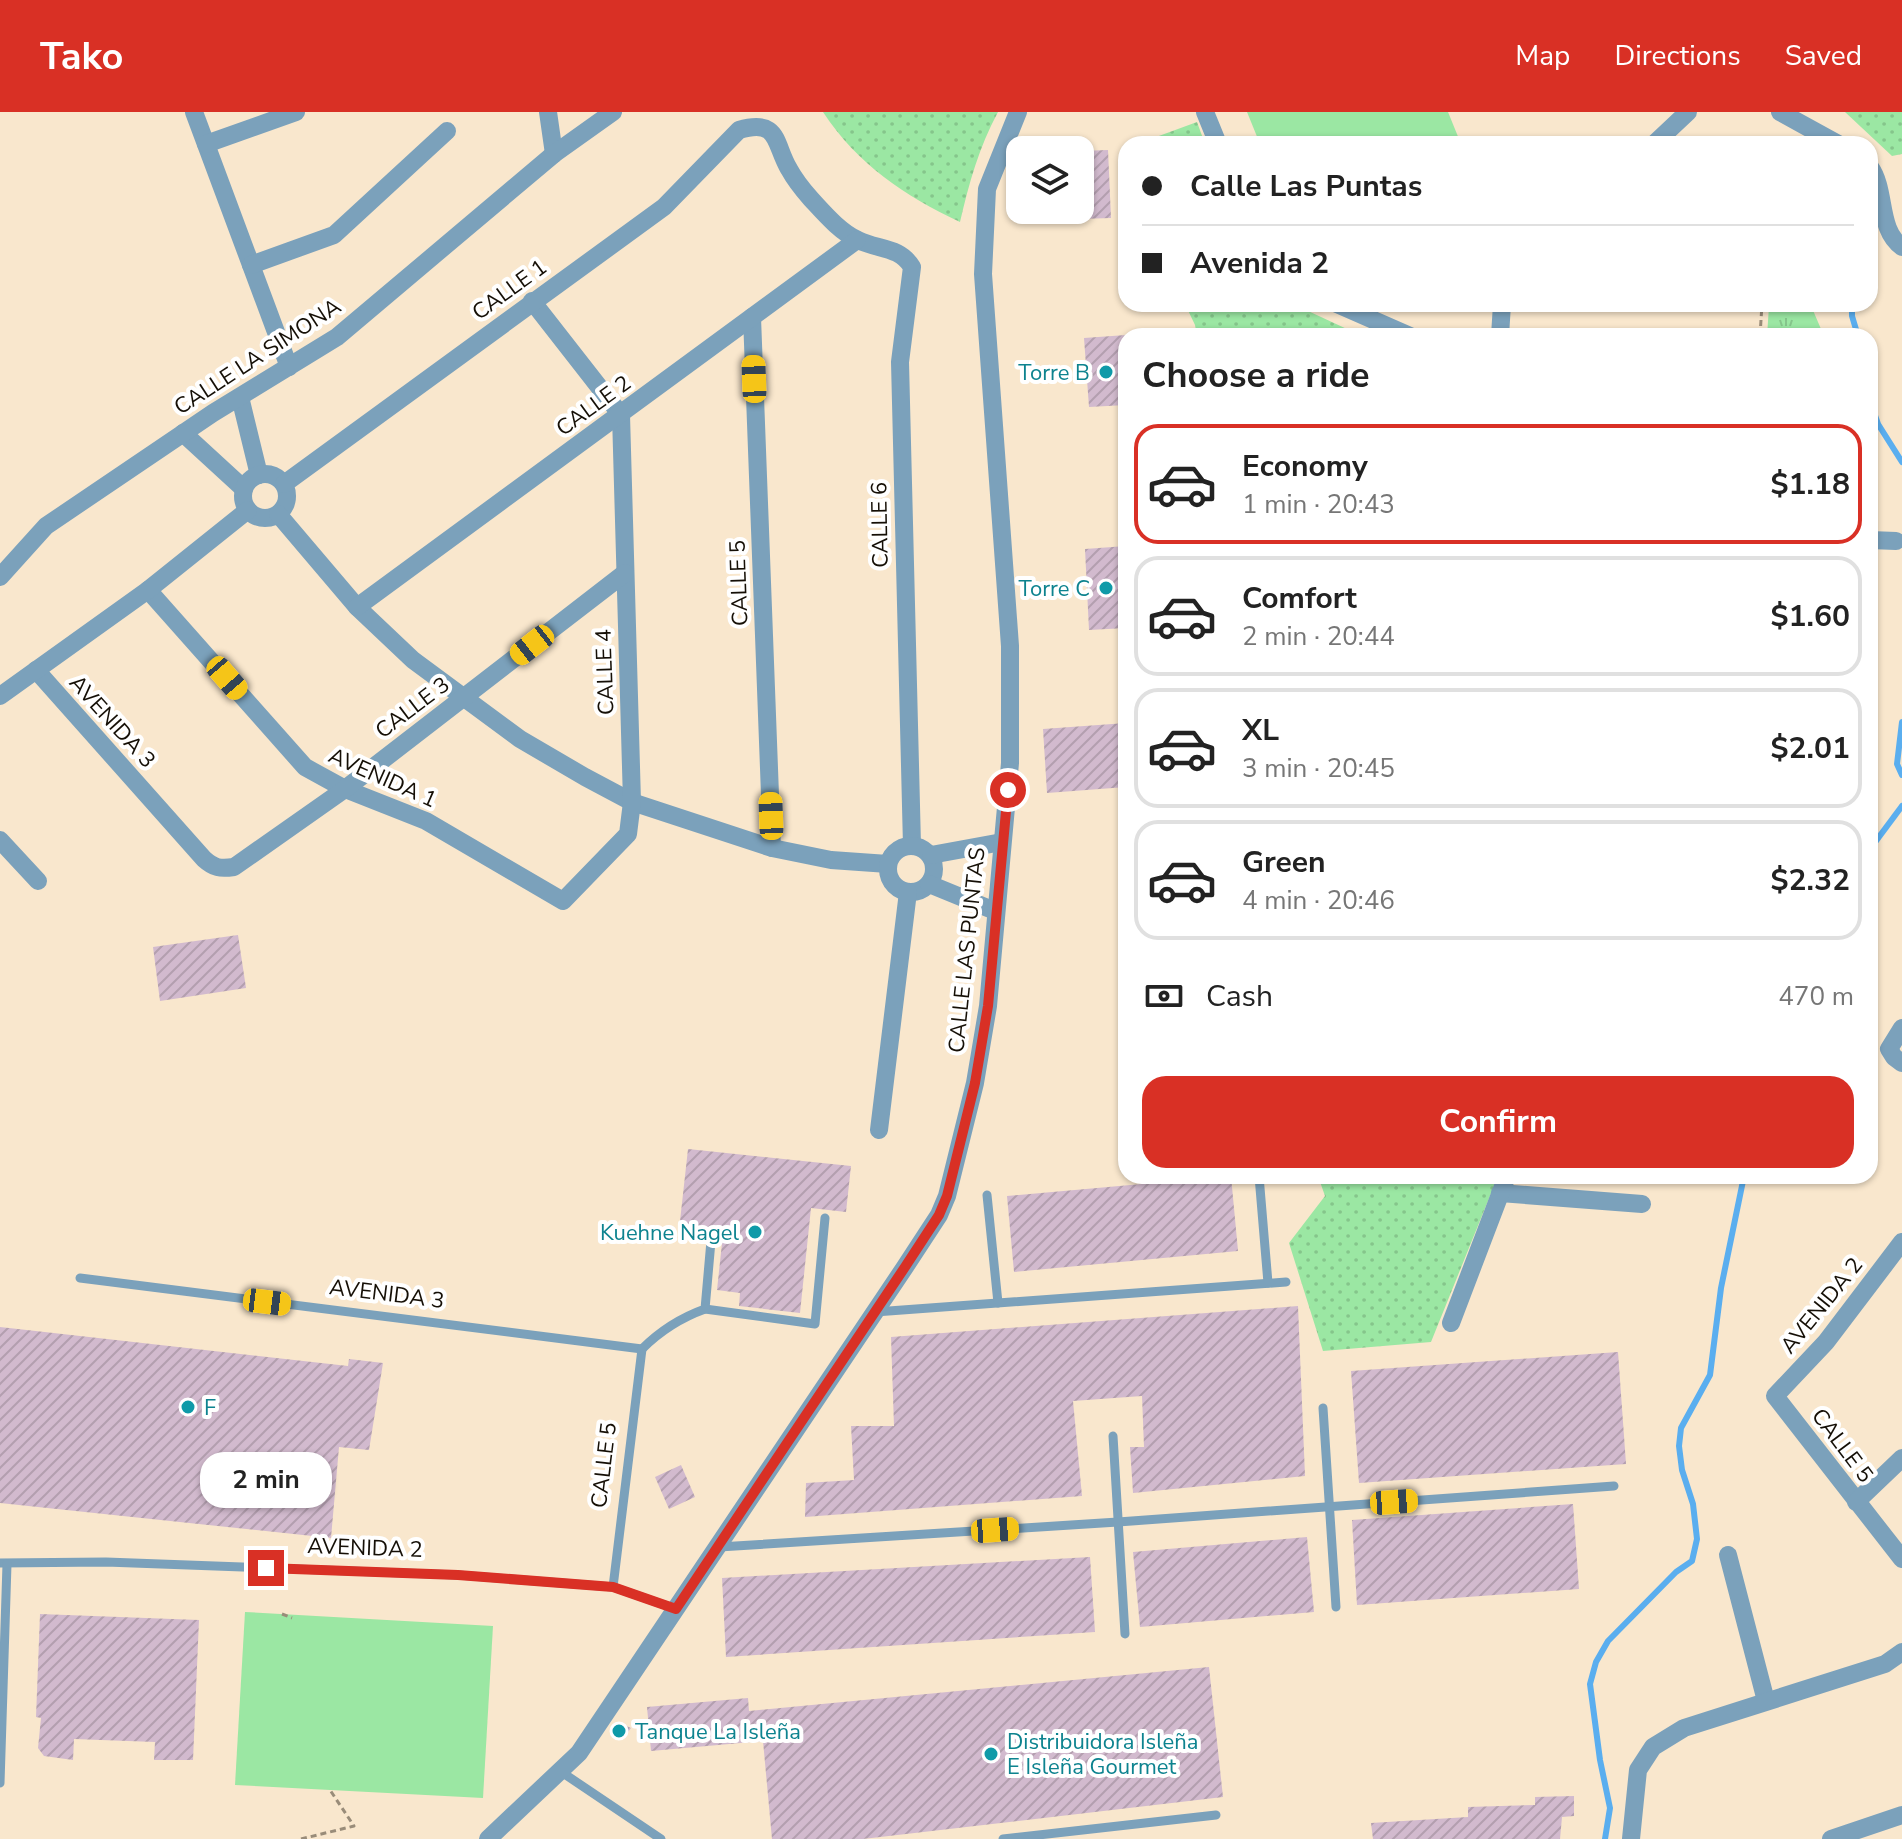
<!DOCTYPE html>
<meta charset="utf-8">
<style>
body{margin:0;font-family:"Nunito Sans",sans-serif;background:#f2f2f2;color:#222;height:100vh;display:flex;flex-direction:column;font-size:30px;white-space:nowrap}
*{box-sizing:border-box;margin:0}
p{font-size:26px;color:#767676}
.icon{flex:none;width:44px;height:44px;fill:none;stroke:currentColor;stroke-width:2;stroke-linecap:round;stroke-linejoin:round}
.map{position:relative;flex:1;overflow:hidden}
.details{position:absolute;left:1118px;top:216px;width:760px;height:856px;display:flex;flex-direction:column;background:#fff;border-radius:24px;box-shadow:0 2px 6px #0004}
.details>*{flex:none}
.guide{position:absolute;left:1118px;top:24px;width:760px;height:176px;border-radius:24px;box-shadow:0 2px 6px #0004;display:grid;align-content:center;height:176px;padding:0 24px;background:#fff}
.fabs{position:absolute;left:1006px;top:24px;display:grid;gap:16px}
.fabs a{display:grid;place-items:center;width:88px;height:88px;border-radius:16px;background:#fff;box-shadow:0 2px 6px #0004;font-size:40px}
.end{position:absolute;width:36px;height:36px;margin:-18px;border:10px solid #d93025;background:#fff;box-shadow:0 0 0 4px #fff}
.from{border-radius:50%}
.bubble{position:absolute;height:56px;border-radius:24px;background:#fff;box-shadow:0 2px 6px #0004;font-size:26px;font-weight:700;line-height:56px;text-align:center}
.car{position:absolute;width:24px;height:48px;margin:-24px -12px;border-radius:10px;box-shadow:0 0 6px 2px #0007;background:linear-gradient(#f5c518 24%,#345 0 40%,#f5c518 0 76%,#345 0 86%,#f5c518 0)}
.guide b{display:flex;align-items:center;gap:28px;height:76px;font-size:30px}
.guide b+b{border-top:2px solid #e0e0e0}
.guide i{width:20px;height:20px;background:#222}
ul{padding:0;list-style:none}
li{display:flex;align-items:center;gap:24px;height:120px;margin:0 16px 12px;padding:0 8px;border:4px solid #e0e0e0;border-radius:24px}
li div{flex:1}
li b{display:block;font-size:30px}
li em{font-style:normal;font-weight:700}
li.selected{border-color:#d93025}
li>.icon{width:72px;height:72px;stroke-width:1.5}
h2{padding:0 24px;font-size:36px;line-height:96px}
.pay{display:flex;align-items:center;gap:20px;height:88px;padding:0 24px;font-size:30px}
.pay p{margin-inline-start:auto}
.button{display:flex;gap:16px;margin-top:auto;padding:16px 24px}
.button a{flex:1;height:92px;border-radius:24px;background:#d93025;color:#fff;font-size:32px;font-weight:700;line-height:92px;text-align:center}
header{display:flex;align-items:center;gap:48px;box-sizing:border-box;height:112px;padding:0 40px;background:#d93025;color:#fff}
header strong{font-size:38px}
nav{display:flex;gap:44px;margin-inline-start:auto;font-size:28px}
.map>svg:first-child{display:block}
</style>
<header>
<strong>Tako</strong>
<nav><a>Map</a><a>Directions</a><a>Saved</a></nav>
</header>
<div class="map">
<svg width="1902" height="1727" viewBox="0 0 1902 1727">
<defs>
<pattern id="grass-dots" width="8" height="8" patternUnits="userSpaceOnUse" patternTransform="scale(2)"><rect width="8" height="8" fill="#9be7a3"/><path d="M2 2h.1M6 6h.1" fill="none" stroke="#85c58b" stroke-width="1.8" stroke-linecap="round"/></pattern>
<pattern id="park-tufts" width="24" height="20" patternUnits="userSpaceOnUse" patternTransform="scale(2)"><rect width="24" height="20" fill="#9be7a3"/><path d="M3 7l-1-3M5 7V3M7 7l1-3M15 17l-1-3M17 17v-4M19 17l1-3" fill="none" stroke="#85c58b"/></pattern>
<pattern id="building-hatch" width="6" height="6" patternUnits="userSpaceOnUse" patternTransform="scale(2)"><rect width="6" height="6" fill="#d2bace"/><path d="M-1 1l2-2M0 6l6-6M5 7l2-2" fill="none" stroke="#b39faf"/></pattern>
</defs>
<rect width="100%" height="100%" fill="#f9e7cd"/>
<g fill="url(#grass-dots)">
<path d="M823 0H998C979 35 969 71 960 110 905 84 857 52 823 0Z"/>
<polygon points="1845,0 1902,0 1902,42 1892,44"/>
<polygon points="1197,10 1205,32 1137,32"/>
<polygon points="1185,192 1293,192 1362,224 1197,224 1195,213"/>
<polygon points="1318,1064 1498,1064 1431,1230 1323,1239 1289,1131 1325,1084"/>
</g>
<polygon fill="url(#park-tufts)" points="1781,192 1814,192 1812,196 1824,224 1767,224 1769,194 1781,195"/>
<g fill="#9be7a3">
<polygon points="1247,0 1448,0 1461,32 1260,32"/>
<polygon points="245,1500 493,1514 483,1686 235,1673"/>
</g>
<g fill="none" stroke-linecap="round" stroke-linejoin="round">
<g stroke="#5aaeef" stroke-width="6">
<polyline points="1852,192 1852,204 1858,224"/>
<polyline points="1870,258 1872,295 1878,312 1902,350"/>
<polyline points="1902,610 1897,652 1902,663"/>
<polyline points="1870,737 1902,694"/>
<polyline points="1605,1727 1610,1696 1600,1648 1590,1572 1596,1550 1608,1529 1676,1460 1692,1449 1697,1427 1693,1392 1682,1358 1679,1334 1681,1316 1710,1263 1721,1176 1744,1064"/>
</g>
</g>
<g fill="url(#building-hatch)">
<polygon points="1108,38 1111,106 1080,107 1080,39"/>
<polygon points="1126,223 1126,293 1089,295 1084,226"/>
<polygon points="1126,434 1126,516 1089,518 1085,437"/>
<polygon points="1126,611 1126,675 1047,681 1043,617"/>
<polygon points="238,823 246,876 160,889 153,835"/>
<polygon points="688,1037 851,1054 846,1100 811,1096 800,1201 739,1194 740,1181 717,1178 723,1122 679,1118"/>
<polygon points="1231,1064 1238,1139 1014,1160 1007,1084"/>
<polygon points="1298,1194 1305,1364 1133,1381 1130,1335 1144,1335 1142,1284 1073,1289 1082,1384 805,1405 806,1371 854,1368 851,1314 894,1314 891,1225"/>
<polygon points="0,1215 348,1254 349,1247 383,1251 369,1338 339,1335 331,1426 0,1391"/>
<polygon points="1618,1240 1626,1352 1359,1371 1351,1259"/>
<polygon points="681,1353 695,1385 669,1397 655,1365"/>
<polygon points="1573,1392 1579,1477 1357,1493 1352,1408"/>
<polygon points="1307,1425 1314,1500 1140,1515 1133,1440"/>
<polygon points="1090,1445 1095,1520 726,1545 722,1466"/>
<polygon points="40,1502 199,1508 193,1648 154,1648 155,1630 74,1627 73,1648 44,1644 38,1636 41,1606 36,1605"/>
<polygon points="1209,1555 1223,1685 863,1727 772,1727 763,1629 651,1639 647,1595 748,1586 749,1599"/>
<polygon points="618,1610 631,1616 625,1624 618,1627 611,1618"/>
<polygon points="1574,1684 1574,1704 1562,1705 1560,1727 1373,1727 1371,1711 1468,1705 1468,1695 1535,1693 1535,1685"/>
</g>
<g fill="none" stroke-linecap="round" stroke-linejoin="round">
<g stroke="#998c79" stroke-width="3" stroke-dasharray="6 4" stroke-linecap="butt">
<polyline points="1760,224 1762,192"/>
<polyline points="282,1502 292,1506"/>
<polyline points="301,1727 354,1714 330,1678"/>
</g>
<g stroke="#7ba1bb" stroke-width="9">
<polyline points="1259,1064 1268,1171"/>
<polyline points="987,1083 998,1191"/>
<polyline points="80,1166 642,1237"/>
<polyline points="705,1197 815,1212 825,1106"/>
<polyline points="875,1200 1286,1170"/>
<path d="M642 1237C661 1218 680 1206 705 1197L711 1129"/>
<polyline points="1323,1296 1336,1495"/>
<polyline points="1113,1324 1125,1522"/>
<polyline points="719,1435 1118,1410 1614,1374"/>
<polyline points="0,1451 106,1450 458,1463 613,1475 676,1497"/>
<polyline points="613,1475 642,1237"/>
<polyline points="560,1659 661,1727"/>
<polyline points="0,1671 7,1452"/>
<polyline points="1003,1727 1216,1703"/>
</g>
<g stroke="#7ba1bb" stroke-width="18">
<polyline points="194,0 289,255"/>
<polyline points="548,0 554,42"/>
<polyline points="1205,0 1218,32"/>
<polyline points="1780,0 1838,32"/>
<polyline points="206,32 296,0"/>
<polyline points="1654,32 1688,0"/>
<path d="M1870 55C1887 79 1877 117 1902 135"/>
<polyline points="251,153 334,123 447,19"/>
<polyline points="532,189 621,303"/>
<polyline points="1337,192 1410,224"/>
<polyline points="752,205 772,736"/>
<polyline points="1500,224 1502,192"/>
<polyline points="240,285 259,363"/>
<polyline points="183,321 244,377"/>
<circle cx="265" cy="384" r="22"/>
<path d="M284 372 664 95 739 18C780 6 774 32 789 57 795 68 803 78 811 87 824 101 840 120 858 128 878 138 899 134 912 155L900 250 912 734"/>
<polyline points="278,402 357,495 413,548 520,627 585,665 632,690 772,736 831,748 888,752"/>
<polyline points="1870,428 1896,429"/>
<polyline points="0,465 46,414 213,301 337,225 554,42 613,0"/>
<polyline points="148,478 305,655 345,677 426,709 563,789 628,722 632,690 621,303"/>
<polyline points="357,495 857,128"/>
<path d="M36 558 204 747C214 756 220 757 234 755L345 677 625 461"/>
<polyline points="0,584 148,478 248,398"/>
<polyline points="0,728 38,769"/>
<circle cx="911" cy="757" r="23"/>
<polyline points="931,743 1002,730"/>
<polyline points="929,772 995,799"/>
<polyline points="1902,916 1889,937 1894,945 1902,951"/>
<polyline points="879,1018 908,780"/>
<polyline points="1500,1081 1642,1092"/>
<polyline points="1902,1130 1826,1230 1775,1284 1902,1447"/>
<polyline points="1451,1211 1507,1064"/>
<polyline points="1856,1390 1902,1346"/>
<polyline points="1728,1443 1766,1589"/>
<polyline points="488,1727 579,1641 905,1155 939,1103 947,1084 975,971 988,894 1010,651 1010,534 983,162 987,77 1018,0"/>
<polyline points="1631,1727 1638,1658 1653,1635 1684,1616 1885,1552 1902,1540"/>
<polyline points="1831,1727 1902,1703"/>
</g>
</g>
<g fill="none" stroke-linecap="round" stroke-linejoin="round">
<polyline stroke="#d93025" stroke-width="10" points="266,1456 458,1463 613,1475 676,1497 905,1155 939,1103 947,1084 975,971 988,894 1008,678"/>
</g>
<g fill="#0f9aa8" stroke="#fff" stroke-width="3">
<circle cx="1106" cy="260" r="8"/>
<circle cx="1106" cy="476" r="8"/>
<circle cx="755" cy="1120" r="8"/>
<circle cx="188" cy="1295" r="8"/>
<circle cx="619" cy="1619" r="8"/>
<circle cx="991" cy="1642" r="8"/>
</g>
<g text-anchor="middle" stroke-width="8" stroke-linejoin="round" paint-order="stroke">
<g font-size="22" fill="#150f06" stroke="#fff">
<text transform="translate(509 177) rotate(-36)" y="8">CALLE 1</text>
<text transform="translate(257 244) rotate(-33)" y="8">CALLE LA SIMONA</text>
<text transform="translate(593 293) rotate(-36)" y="8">CALLE 2</text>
<text transform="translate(879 413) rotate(-91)" y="8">CALLE 6</text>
<text transform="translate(738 471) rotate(-92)" y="8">CALLE 5</text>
<text transform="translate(604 560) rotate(-92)" y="8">CALLE 4</text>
<text transform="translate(412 595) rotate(-37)" y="8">CALLE 3</text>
<text transform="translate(113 609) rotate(48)" y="8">AVENIDA 3</text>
<text transform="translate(383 665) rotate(24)" y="8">AVENIDA 1</text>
<text transform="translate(966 838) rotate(-84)" y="8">CALLE LAS PUNTAS</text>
<text transform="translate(387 1181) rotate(7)" y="8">AVENIDA 3</text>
<text transform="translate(1821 1193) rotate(-51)" y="8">AVENIDA 2</text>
<text transform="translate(1843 1333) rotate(53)" y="8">CALLE 5</text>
<text transform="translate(603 1353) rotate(-83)" y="8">CALLE 5</text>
<text transform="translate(365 1435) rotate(2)" y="8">AVENIDA 2</text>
</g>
<g font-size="22" fill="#0d838f" stroke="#fff" text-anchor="end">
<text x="1090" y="268">Torre B</text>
<text x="1090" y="484">Torre C</text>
<text x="739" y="1128">Kuehne Nagel</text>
<text x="204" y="1303" text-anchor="start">F</text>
<text x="635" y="1627" text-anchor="start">Tanque La Isleña</text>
<text x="1007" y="1637" text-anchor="start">Distribuidora Isleña<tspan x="1007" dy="25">E Isleña Gourmet</tspan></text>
</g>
</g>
</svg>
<div class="fabs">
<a><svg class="icon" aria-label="layers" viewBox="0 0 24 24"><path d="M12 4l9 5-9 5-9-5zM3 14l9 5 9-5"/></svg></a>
</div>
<i class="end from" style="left:1008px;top:678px"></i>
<i class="end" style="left:266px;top:1456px"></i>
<div class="bubble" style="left:200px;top:1340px;width:132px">2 min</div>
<i class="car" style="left:754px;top:267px;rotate:358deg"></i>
<i class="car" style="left:532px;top:533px;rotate:232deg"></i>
<i class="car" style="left:227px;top:566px;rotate:139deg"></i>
<i class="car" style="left:771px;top:704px;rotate:358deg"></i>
<i class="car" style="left:267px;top:1190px;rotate:97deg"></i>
<i class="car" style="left:1394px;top:1390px;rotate:86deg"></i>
<i class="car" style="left:995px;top:1418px;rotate:86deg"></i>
<div class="guide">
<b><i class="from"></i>Calle Las Puntas</b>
<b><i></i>Avenida 2</b>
</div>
<section class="details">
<h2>Choose a ride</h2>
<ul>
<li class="selected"><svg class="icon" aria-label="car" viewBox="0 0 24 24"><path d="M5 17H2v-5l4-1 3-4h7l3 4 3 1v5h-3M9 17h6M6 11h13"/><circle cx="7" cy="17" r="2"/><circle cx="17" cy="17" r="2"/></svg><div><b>Economy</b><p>1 min · 20:43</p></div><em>$1.18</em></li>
<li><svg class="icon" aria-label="car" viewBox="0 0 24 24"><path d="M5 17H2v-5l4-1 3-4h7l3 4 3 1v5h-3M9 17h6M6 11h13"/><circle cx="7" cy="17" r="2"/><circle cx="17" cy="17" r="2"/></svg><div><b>Comfort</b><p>2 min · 20:44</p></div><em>$1.60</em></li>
<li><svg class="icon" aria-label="car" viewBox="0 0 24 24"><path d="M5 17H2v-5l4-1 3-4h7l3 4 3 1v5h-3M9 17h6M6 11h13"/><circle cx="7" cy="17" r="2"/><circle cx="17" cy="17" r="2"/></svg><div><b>XL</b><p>3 min · 20:45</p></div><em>$2.01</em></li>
<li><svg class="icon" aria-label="car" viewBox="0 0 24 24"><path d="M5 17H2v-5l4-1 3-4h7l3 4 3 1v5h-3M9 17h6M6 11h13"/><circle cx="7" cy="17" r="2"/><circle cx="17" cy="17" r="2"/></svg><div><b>Green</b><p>4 min · 20:46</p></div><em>$2.32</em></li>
</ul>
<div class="pay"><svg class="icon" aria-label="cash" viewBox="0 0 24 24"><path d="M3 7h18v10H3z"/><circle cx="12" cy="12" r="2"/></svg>Cash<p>470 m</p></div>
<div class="button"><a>Confirm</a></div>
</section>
</div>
